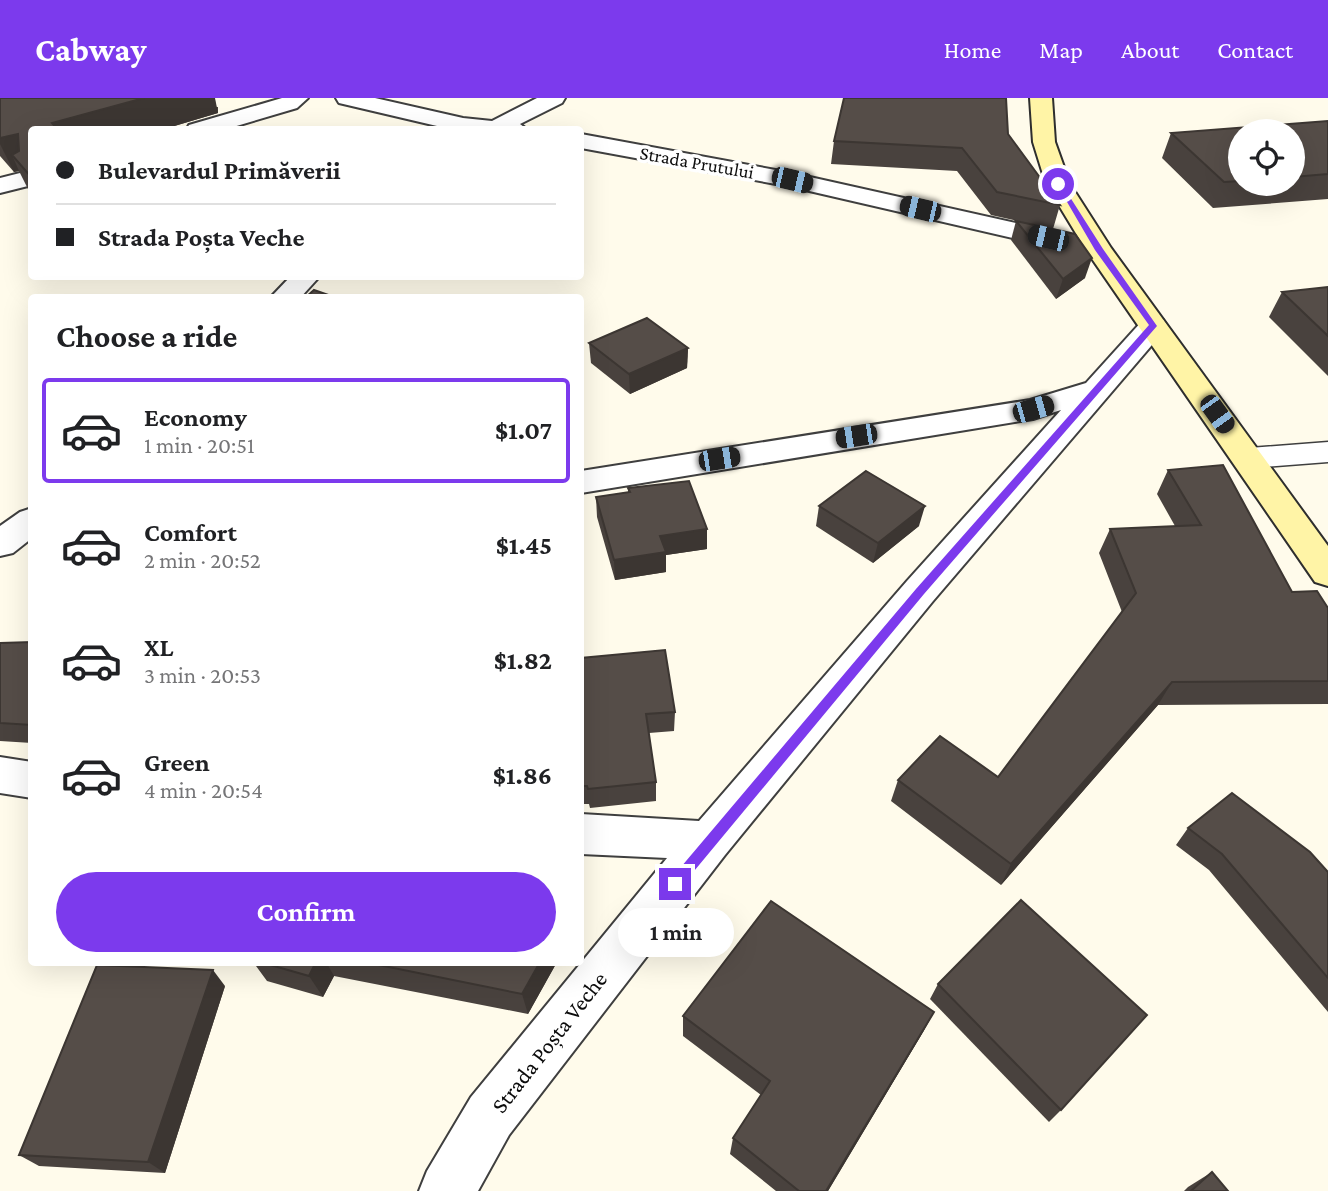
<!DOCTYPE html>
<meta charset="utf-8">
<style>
body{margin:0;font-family:"Crimson Pro",serif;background:#f2f2f2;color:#202124;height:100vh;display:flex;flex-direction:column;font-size:26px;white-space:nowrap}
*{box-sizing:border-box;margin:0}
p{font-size:23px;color:#757577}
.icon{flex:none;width:38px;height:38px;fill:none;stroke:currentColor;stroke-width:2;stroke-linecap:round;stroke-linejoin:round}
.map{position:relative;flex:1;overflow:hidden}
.details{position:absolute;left:28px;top:196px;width:556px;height:672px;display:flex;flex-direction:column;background:#fff;border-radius:7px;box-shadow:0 7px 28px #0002}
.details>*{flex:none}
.banner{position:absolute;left:28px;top:28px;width:556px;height:154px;border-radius:7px;box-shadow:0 7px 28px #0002;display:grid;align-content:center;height:154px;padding:0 28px;background:#fff}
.buttons{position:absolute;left:1228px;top:21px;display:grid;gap:14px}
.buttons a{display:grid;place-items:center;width:77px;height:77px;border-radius:50%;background:#fff;box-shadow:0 7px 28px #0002;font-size:35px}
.end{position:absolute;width:32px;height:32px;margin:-16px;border:9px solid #7c3aed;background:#fff;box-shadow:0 0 0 4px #fff}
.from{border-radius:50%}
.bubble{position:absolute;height:49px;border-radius:24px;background:#fff;box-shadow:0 7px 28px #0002;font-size:23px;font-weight:700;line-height:49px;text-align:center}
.car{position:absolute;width:21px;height:42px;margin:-21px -10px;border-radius:9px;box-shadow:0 0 5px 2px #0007;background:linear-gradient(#222 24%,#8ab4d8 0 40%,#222 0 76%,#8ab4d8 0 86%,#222 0)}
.banner b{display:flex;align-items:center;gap:24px;height:66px;font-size:26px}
.banner b+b{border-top:2px solid #e0e0e0}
.banner i{width:18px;height:18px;background:#202124}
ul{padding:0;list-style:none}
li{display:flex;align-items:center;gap:21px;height:105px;margin:0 14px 10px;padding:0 14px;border:4px solid transparent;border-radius:7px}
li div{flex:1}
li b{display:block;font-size:26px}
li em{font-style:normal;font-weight:700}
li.on{border-color:#7c3aed}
li>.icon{width:63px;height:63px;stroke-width:1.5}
h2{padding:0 28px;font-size:32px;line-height:84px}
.cta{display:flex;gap:14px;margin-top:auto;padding:14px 28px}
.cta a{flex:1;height:80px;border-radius:42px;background:#7c3aed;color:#fff;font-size:28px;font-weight:700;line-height:80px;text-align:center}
header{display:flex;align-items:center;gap:42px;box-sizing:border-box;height:98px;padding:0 35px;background:#7c3aed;color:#fff}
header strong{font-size:33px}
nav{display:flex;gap:38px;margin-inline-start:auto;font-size:24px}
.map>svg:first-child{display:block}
</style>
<header>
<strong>Cabway</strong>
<nav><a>Home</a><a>Map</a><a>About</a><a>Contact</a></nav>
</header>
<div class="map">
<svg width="1328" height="1093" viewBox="0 0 1328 1093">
<rect width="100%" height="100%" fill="#fffbeb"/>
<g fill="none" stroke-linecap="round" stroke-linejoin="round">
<g stroke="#3f3f3f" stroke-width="3">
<polygon id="service" points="1328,344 1328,364 1249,370 1238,367 1234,360 1238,353 1249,350"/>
</g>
<g stroke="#3f3f3f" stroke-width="4">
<g id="minor">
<polygon points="282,0 308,0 297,10 223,32 186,32 189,27"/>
<polygon points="336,0 375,0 463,20 492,23 537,0 565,0 562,5 520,26 528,32 454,32 339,5"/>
<polygon points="581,36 792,75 1065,136 1074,138 1078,144 1074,150 1065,152 792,89 581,50"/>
<polygon points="32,72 32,87 0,95 0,80"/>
<polygon points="291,178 320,178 300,200 270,200"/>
<polygon points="1153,219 1163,222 1167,228 1163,234 933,503 725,757 509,1037 478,1093 419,1093 427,1073 471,999 667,760 581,756 581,716 699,723 907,483 1061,312 1033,321 581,395 581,373 1030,302 1086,285 1143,222"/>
<polygon points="32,410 32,440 13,455 0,458 0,428 20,414"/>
<polygon points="0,659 32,664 32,700 0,695"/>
</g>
</g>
<g stroke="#2e2e2e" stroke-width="4">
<polygon id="secondary" points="1030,0 1052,0 1055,44 1070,86 1111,150 1328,448 1328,488 1315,484 1086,152 1046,86 1033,44"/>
</g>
<use href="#service" fill="#fff" fill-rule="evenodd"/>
<use href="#minor" fill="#fff" fill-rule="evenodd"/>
<use href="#secondary" fill="#fff4a6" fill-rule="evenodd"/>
</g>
<g fill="#49423e" fill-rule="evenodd">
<polygon points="0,0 218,9 218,15 161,32 32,32 32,95 28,91 19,73 14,74 0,58"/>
<path d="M1328 23V101L1213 110 1162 60 1171 35ZM1241 33H1293V86H1241Z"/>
<polygon points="1008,36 1060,107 1053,131 991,117 957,73 831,66 834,43"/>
<polygon points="1016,123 1085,180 1056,201 1011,142"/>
<polygon points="1328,189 1328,278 1269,219 1282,194"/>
<polygon points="589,245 688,250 687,270 630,296 591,265"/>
<polygon points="1168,372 1292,494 1328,510 1328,606 1158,607 1001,787 891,703 898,682 998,679 1122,514 1099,455 1110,431 1175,428 1157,396"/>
<polygon points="628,390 707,431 707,451 666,457 666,474 615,482 597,419 596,399 628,394"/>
<polygon points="819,408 919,428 873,465 816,428"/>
<polygon points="32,544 32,645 0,643 0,545"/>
<polygon points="581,560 675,614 674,633 649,635 656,684 656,703 590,710 589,706 581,706"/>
<polygon points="1188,730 1328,774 1328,914 1209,772 1176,747"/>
<polygon points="253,864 557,864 528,916 334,878 323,899 267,883"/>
<polygon points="938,886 1061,1012 1049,1024 930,901"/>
<polygon points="225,888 165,1075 39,1068 19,1057"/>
<polygon points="934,914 923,934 828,1093 776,1093 730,1056 733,1040 761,997 683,938 683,918"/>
<polygon points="1212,1074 1228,1093 1184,1093 1188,1089"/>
</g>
<g fill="#3c3632">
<polygon points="144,0 215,0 218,15 161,32 55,32 52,25"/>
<polygon points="18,36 32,65 12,57 19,73 14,74 0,46 0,40"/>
<polygon points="1092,160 1085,180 1056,201 1063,181"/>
<polygon points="688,250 687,270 630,296 629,276"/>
<polygon points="925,408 919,428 873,465 878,445"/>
<polygon points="707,431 707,451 666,457 666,474 615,482 614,462 660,438"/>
<polygon points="1172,584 1158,607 1001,787 1011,766"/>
<polygon points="316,864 326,864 334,878 323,899 309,878"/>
<polygon points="540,864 557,864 528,916 522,896"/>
<polygon points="213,872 225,888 165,1075 148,1064"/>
<polygon points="934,914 923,934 828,1093 826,1093"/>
</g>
<g fill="#554d48" stroke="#3c3632" stroke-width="2">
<polygon points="0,0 144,0 52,25 58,32 32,32 32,80 12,57 19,53 18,36 0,40"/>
<polygon points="844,0 1006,0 1008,36 1060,107 997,94 962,50 834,43"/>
<polygon points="1328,23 1328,76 1293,79 1293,33 1241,33 1241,83 1224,84 1171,35"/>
<polygon points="1016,123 1075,136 1092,160 1063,181"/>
<polygon points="1328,189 1328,238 1282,194"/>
<polygon points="314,192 337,200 305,200"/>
<polygon points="647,220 688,250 629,276 589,245"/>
<polygon points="1223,367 1292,494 1317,493 1328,510 1328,583 1172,584 1011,766 898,682 940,638 998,679 1136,495 1110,431 1201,427 1168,372"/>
<polygon points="866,373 925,408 878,445 819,408"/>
<polygon points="689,383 707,431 660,438 666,454 614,462 596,399 630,394 628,390"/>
<polygon points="32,544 32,627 0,625 0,545"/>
<polygon points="665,552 675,614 646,616 656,684 588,691 587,688 581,688 581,560"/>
<polygon points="1232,695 1310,754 1328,774 1328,880 1222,756 1188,730"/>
<polygon points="1021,802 1147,917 1061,1012 938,886"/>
<polygon points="771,803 934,914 826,1093 799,1093 733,1040 770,983 683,918"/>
<polygon points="260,864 316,864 309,878"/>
<polygon points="364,864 540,864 522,896"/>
<polygon points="97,867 213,872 148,1064 19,1057"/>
<polygon points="1212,1074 1228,1093 1191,1093"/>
</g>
<polygon fill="#7c3aed" points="1056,85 1061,85 1103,151 1157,228 924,496 680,790 670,790 670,782 916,491 1149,227 1095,152"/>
<g text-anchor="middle" stroke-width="7" stroke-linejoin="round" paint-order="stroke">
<g font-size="19" fill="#0c0c0c" stroke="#fff">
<text transform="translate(697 64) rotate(10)" y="7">Strada Prutului</text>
</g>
<g font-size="23" fill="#0c0c0c" stroke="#fff">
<text transform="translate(549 944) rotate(-52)" y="8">Strada Poșta Veche</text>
</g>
</g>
</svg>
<div class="buttons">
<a><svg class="icon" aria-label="locate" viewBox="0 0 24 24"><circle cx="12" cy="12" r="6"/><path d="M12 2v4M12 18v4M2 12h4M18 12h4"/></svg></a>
</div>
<i class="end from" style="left:1058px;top:86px"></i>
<i class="end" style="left:675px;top:786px"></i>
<div class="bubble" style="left:618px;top:810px;width:116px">1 min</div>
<i class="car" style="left:792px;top:82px;rotate:103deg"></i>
<i class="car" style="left:920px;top:111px;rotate:283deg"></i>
<i class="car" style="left:1048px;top:140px;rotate:283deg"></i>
<i class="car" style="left:1033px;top:311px;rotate:74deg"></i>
<i class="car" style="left:1217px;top:316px;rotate:144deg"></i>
<i class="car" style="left:856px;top:338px;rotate:261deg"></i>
<i class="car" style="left:719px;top:361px;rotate:81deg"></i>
<div class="banner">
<b><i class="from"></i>Bulevardul Primăverii</b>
<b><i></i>Strada Poșta Veche</b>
</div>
<section class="details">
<h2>Choose a ride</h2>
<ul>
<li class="on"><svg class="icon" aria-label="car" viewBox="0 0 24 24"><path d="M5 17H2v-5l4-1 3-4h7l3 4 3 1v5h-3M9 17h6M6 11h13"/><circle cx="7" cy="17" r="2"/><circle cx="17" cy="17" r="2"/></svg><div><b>Economy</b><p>1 min · 20:51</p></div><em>$1.07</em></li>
<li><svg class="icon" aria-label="car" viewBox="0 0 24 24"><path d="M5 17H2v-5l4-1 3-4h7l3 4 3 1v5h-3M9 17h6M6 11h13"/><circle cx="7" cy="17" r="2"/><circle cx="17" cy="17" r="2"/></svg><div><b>Comfort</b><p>2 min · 20:52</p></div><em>$1.45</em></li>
<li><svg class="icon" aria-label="car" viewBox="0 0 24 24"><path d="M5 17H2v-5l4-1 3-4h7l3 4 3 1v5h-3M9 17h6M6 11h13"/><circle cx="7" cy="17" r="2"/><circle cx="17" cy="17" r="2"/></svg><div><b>XL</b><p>3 min · 20:53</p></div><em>$1.82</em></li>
<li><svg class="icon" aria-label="car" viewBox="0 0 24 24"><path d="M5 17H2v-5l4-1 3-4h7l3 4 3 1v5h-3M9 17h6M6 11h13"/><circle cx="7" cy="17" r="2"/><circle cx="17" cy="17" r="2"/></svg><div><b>Green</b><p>4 min · 20:54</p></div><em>$1.86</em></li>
</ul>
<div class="cta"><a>Confirm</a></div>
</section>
</div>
